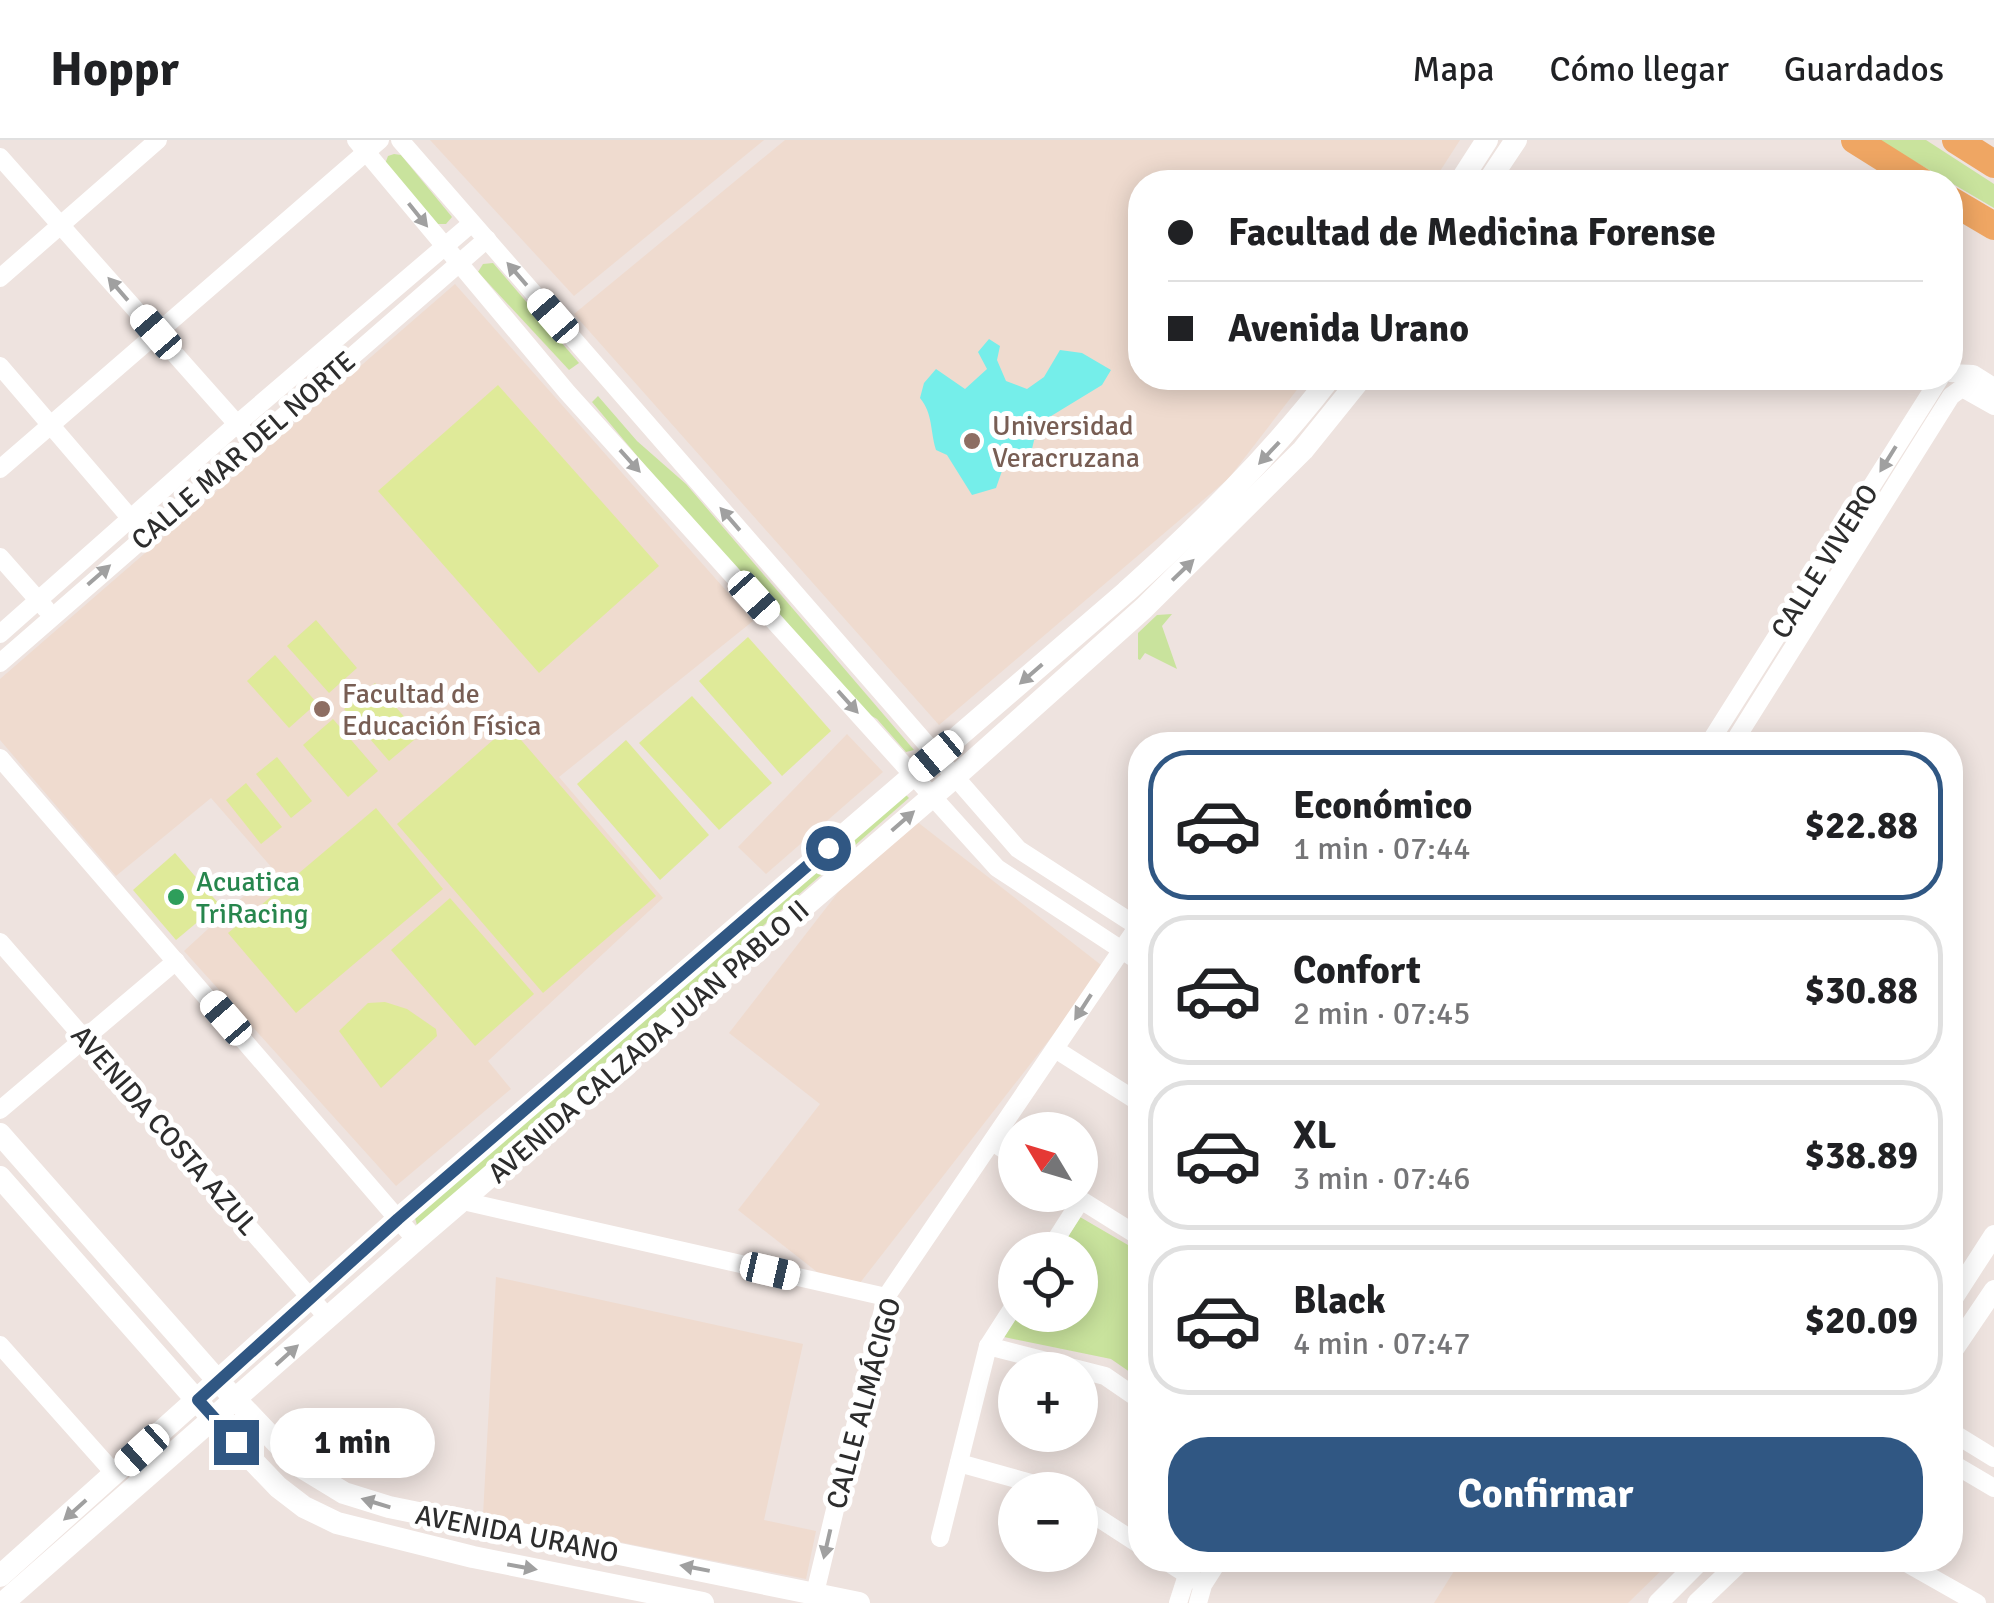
<!DOCTYPE html>
<html lang="es">
<meta charset="utf-8">
<style>
body{margin:0;font-family:Signika,sans-serif;background:#f2f2f2;color:#202124;height:100vh;display:flex;flex-direction:column;font-size:38px;white-space:nowrap}
*{box-sizing:border-box;margin:0}
p{font-size:32px;color:#757577}
.icon{flex:none;width:55px;height:55px;fill:none;stroke:currentColor;stroke-width:2;stroke-linecap:round;stroke-linejoin:round}
.map{position:relative;flex:1;overflow:hidden}
.drawer{position:absolute;left:1128px;top:592px;width:835px;height:840px;display:flex;flex-direction:column;background:#fff;border-radius:40px;box-shadow:0 5px 25px #0003}
.drawer>*{flex:none}
.top-card{position:absolute;left:1128px;top:30px;width:835px;height:220px;border-radius:40px;box-shadow:0 5px 25px #0003;display:grid;align-content:center;height:220px;padding:0 40px;background:#fff}
.needle{width:65px;rotate:308deg}
.buttons{position:absolute;left:998px;top:972px;display:grid;gap:20px}
.buttons a{display:grid;place-items:center;width:100px;height:100px;border-radius:50%;background:#fff;box-shadow:0 5px 25px #0003;font-size:50px}
.end{position:absolute;width:45px;height:45px;margin:-22px;border:12px solid #305783;background:#fff;box-shadow:0 0 0 5px #fff}
.from{border-radius:50%}
.bubble{position:absolute;height:70px;border-radius:35px;background:#fff;box-shadow:0 5px 25px #0003;font-size:32px;font-weight:800;line-height:70px;text-align:center}
.car{position:absolute;width:30px;height:60px;margin:-30px -15px;border-radius:12px;box-shadow:0 0 8px 2px #0007;background:linear-gradient(#fff 24%,#345 0 40%,#fff 0 76%,#345 0 86%,#fff 0)}
.top-card b{display:flex;align-items:center;gap:35px;height:95px;font-size:38px}
.top-card b+b{border-top:2px solid #e0e0e0}
.top-card i{width:25px;height:25px;background:#202124}
ul{padding:18px 0 0;list-style:none}
li{display:flex;align-items:center;gap:30px;height:150px;margin:0 20px 15px;padding:0 20px;border:5px solid #e0e0e0;border-radius:40px}
li div{flex:1}
li b{display:block;font-size:38px}
li em{font-style:normal;font-weight:800}
li.current{border-color:#305783}
li>.icon{width:90px;height:90px;stroke-width:1.5}
.cta{display:flex;gap:20px;margin-top:auto;padding:20px 40px}
.cta a{flex:1;height:115px;border-radius:40px;background:#305783;color:#fff;font-size:40px;font-weight:800;line-height:115px;text-align:center}
header{display:flex;align-items:center;gap:60px;box-sizing:border-box;height:140px;padding:0 50px;background:#fff;border-bottom:2px solid #e0e0e0}
header strong{font-size:48px}
nav{display:flex;gap:55px;margin-inline-start:auto;font-size:35px}
.map>svg:first-child{display:block}
</style>
<header>
<strong>Hoppr</strong>
<nav><a>Mapa</a><a>Cómo llegar</a><a>Guardados</a></nav>
</header>
<div class="map">
<svg width="1994" height="1463" viewBox="0 0 1994 1463">
<rect width="100%" height="100%" fill="#eee3df"/>
<g fill="#efdbcf">
<polygon points="430,0 764,0 574,156"/>
<polygon points="785,0 1460,0 1433,42 1140,42 1140,238 1306,238 1229,338 939,585 574,174"/>
<polygon points="455,144 753,481 559,637 663,758 488,921 511,949 396,1046 184,811 273,729 211,658 116,736 0,600 0,539"/>
<polygon points="847,594 883,632 766,734 738,707"/>
<polygon points="902,670 1105,828 849,1157 738,1070 820,964 729,893"/>
<polygon points="496,1137 803,1204 764,1380 816,1391 806,1439 483,1375"/>
<polygon points="1461,1420 1672,1420 1628,1463 1434,1463"/>
</g>
<g fill="#c9e39d">
<polygon points="1878,0 1926,0 1994,44 1994,68"/>
<polygon points="394,14 401,15 452,77 446,84 436,84 385,24 388,16"/>
<polygon points="493,123 579,223 569,230 478,132 483,124"/>
<polygon points="598,256 637,301 686,344 914,610 906,612 877,579 863,571 689,378 592,262"/>
<polygon points="1172,474 1162,486 1177,529 1145,513 1140,520 1138,519 1138,493 1157,475"/>
<polygon points="905,654 909,658 423,1084 417,1085 415,1078"/>
<polygon points="1080,1077 1140,1112 1140,1239 1111,1219 1004,1197 1018,1175 1080,1175 1080,1110 1060,1110"/>
</g>
<g fill="#dfea99">
<polygon points="498,245 659,426 539,533 378,351"/>
<polygon points="316,480 357,528 329,553 287,506"/>
<polygon points="748,497 831,591 782,636 699,541"/>
<polygon points="275,515 317,563 289,588 247,541"/>
<polygon points="375,543 420,595 389,621 344,569"/>
<polygon points="692,556 772,643 719,690 639,603"/>
<polygon points="333,579 378,631 348,657 303,605"/>
<polygon points="509,586 656,756 543,853 397,684"/>
<polygon points="626,600 709,695 660,740 577,644"/>
<polygon points="277,617 312,661 291,678 256,634"/>
<polygon points="246,643 282,687 261,704 226,660"/>
<polygon points="376,668 443,749 296,873 228,793"/>
<polygon points="175,713 219,764 176,800 133,750"/>
<polygon points="450,758 534,854 475,906 391,810"/>
<polygon points="385,862 407,869 436,889 437,896 381,948 339,891 368,863"/>
</g>
<path fill="#75eeea" d="M989 199 1000 206 997 220 1006 241 1027 249 1044 237 1060 210 1082 213 1111 230 1102 245 1038 284 1031 313 1003 328 996 348 972 355 947 315 936 310C930 290 933 274 920 258L924 243 936 229 965 249 987 229 978 212Z"/>
<g fill="none" stroke-linecap="round" stroke-linejoin="round">
<g stroke="#fff" stroke-width="18">
<polyline points="356,0 567,252 997,728 1140,822"/>
<polyline points="400,0 1018,709 1140,788"/>
<polyline points="0,17 245,293"/>
<polyline points="0,138 158,0"/>
<polyline points="0,226 138,387"/>
<polyline points="1950,233 1973,234 1994,247"/>
<polyline points="0,329 380,0"/>
<polyline points="0,417 46,469"/>
<polyline points="0,494 237,284 472,83"/>
<polyline points="0,523 487,99"/>
<polyline points="1708,605 1940,238"/>
<polyline points="1732,605 1951,256 1962,248 1994,266"/>
<polyline points="0,618 416,1100"/>
<polyline points="0,802 328,1178"/>
<polyline points="1055,909 1140,963"/>
<polyline points="0,970 176,821"/>
<polyline points="993,1002 1015,1017"/>
<polyline points="1073,1055 1140,1097"/>
<polyline points="463,1061 886,1157"/>
<polyline points="1049,1110 1081,1060"/>
<polyline points="0,1205 115,1334"/>
<polyline points="988,1206 1105,1236 1140,1260"/>
<polyline points="1950,1291 1994,1318"/>
<polyline points="1950,1322 1994,1348"/>
<polyline points="959,1323 1056,1350"/>
<polyline points="1080,1366 1140,1405"/>
<polyline points="940,1398 988,1206 1015,1164"/>
<polyline points="1164,1420 1197,1441"/>
<polyline points="1901,1420 1977,1463"/>
<polyline points="815,1453 886,1157 1138,786"/>
<polyline points="1178,1463 1187,1435 1197,1420"/>
<polyline points="1198,1463 1203,1445 1219,1420"/>
</g>
<g stroke="#fff" stroke-width="20">
<polyline points="1950,1163 1994,1095"/>
<polyline points="1950,1215 1994,1150"/>
<polyline points="1658,1463 1701,1420"/>
<polyline points="1697,1463 1742,1420"/>
</g>
<g stroke="#fff" stroke-width="22">
<polyline points="1460,42 1487,0"/>
<polyline points="1488,42 1516,0"/>
<polyline points="0,994 218,1241 298,1325 344,1353 389,1367 859,1463"/>
<polyline points="0,1037 214,1280 278,1347 304,1367 337,1383 473,1417 703,1463"/>
<path d="M0 1436 398 1079 1126 452C1200 385 1269 317 1330 238"/>
<polyline points="3,1463 416,1100 955,637 1144,468 1303,310 1361,238"/>
</g>
<g stroke="#efa663" stroke-width="28">
<polyline points="1855,0 1922,42"/>
<polyline points="1956,0 1994,24"/>
<polyline points="1950,60 1994,86"/>
</g>
</g>
<defs><path id="oneway-solid" d="M-6-.8H1V-3.2L6.5 0L1 3.2V.8H-6Z" transform="scale(2.5)"/></defs>
<g fill="#a0a0a0">
<use href="#oneway-solid" transform="translate(418 75) rotate(51)"/>
<use href="#oneway-solid" transform="translate(517 134) rotate(-131)"/>
<use href="#oneway-solid" transform="translate(118 149) rotate(-131)"/>
<use href="#oneway-solid" transform="translate(1269 313) rotate(133)"/>
<use href="#oneway-solid" transform="translate(1888 319) rotate(122)"/>
<use href="#oneway-solid" transform="translate(630 321) rotate(48)"/>
<use href="#oneway-solid" transform="translate(730 379) rotate(-131)"/>
<use href="#oneway-solid" transform="translate(1183 430) rotate(-44)"/>
<use href="#oneway-solid" transform="translate(99 435) rotate(-41)"/>
<use href="#oneway-solid" transform="translate(1031 534) rotate(139)"/>
<use href="#oneway-solid" transform="translate(848 562) rotate(48)"/>
<use href="#oneway-solid" transform="translate(903 681) rotate(-41)"/>
<use href="#oneway-solid" transform="translate(1083 867) rotate(123)"/>
<use href="#oneway-solid" transform="translate(287 1215) rotate(-42)"/>
<use href="#oneway-solid" transform="translate(376 1363) rotate(-163)"/>
<use href="#oneway-solid" transform="translate(75 1370) rotate(138)"/>
<use href="#oneway-solid" transform="translate(827 1404) rotate(103)"/>
<use href="#oneway-solid" transform="translate(522 1427) rotate(10)"/>
<use href="#oneway-solid" transform="translate(695 1428) rotate(-169)"/>
</g>
<g fill="none" stroke-linecap="round" stroke-linejoin="round">
<polyline stroke="#305783" stroke-width="12" points="236,1302 198,1260 398,1079 828,708"/>
</g>
<g fill="#8d6e63" stroke="#fff" stroke-width="4">
<circle cx="972" cy="301" r="10"/>
<circle cx="322" cy="569" r="10"/>
</g>
<circle fill="#2e9e5b" stroke="#fff" stroke-width="4" cx="176" cy="757" r="10"/>
<g text-anchor="middle" stroke-width="10" stroke-linejoin="round" paint-order="stroke">
<g font-size="28" fill="#785e54" stroke="#fff" text-anchor="start">
<text x="992" y="295">Universidad<tspan x="992" dy="32">Veracruzana</tspan></text>
<text x="342" y="563">Facultad de<tspan x="342" dy="32">Educación Física</tspan></text>
</g>
<g font-size="28" fill="#2d2d2d" stroke="#fff">
<text transform="translate(243 310) rotate(-41)" y="10">CALLE MAR DEL NORTE</text>
<text transform="translate(1824 421) rotate(-58)" y="10">CALLE VIVERO</text>
<text transform="translate(648 901) rotate(-41)" y="10">AVENIDA CALZADA JUAN PABLO II</text>
<text transform="translate(165 990) rotate(49)" y="10">AVENIDA COSTA AZUL</text>
<text transform="translate(863 1263) rotate(-75)" y="10">CALLE ALMÁCIGO</text>
<text transform="translate(517 1393) rotate(11)" y="10">AVENIDA URANO</text>
</g>
<g font-size="28" fill="#27864d" stroke="#fff" text-anchor="start">
<text x="196" y="751">Acuatica<tspan x="196" dy="32">TriRacing</tspan></text>
</g>
</g>
</svg>
<div class="buttons">
<a><svg class="needle" viewBox="-14 -14 28 28"><path d="M0-13l5 13h-10z" fill="#e53935"/><path d="M0 13l5-13h-10z" fill="#757577"/></svg></a>
<a><svg class="icon" aria-label="locate" viewBox="0 0 24 24"><circle cx="12" cy="12" r="6"/><path d="M12 2v4M12 18v4M2 12h4M18 12h4"/></svg></a>
<a>+</a>
<a>−</a>
</div>
<i class="end from" style="left:828px;top:708px"></i>
<i class="end" style="left:236px;top:1302px"></i>
<div class="bubble" style="left:270px;top:1268px;width:165px">1 min</div>
<i class="car" style="left:553px;top:176px;rotate:319deg"></i>
<i class="car" style="left:156px;top:192px;rotate:319deg"></i>
<i class="car" style="left:754px;top:458px;rotate:138deg"></i>
<i class="car" style="left:936px;top:616px;rotate:230deg"></i>
<i class="car" style="left:226px;top:878px;rotate:319deg"></i>
<i class="car" style="left:770px;top:1131px;rotate:103deg"></i>
<i class="car" style="left:142px;top:1310px;rotate:228deg"></i>
<div class="top-card">
<b><i class="from"></i>Facultad de Medicina Forense</b>
<b><i></i>Avenida Urano</b>
</div>
<section class="drawer">
<ul>
<li class="current"><svg class="icon" aria-label="car" viewBox="0 0 24 24"><path d="M5 17H2v-5l4-1 3-4h7l3 4 3 1v5h-3M9 17h6M6 11h13"/><circle cx="7" cy="17" r="2"/><circle cx="17" cy="17" r="2"/></svg><div><b>Económico</b><p>1 min · 07:44</p></div><em>$22.88</em></li>
<li><svg class="icon" aria-label="car" viewBox="0 0 24 24"><path d="M5 17H2v-5l4-1 3-4h7l3 4 3 1v5h-3M9 17h6M6 11h13"/><circle cx="7" cy="17" r="2"/><circle cx="17" cy="17" r="2"/></svg><div><b>Confort</b><p>2 min · 07:45</p></div><em>$30.88</em></li>
<li><svg class="icon" aria-label="car" viewBox="0 0 24 24"><path d="M5 17H2v-5l4-1 3-4h7l3 4 3 1v5h-3M9 17h6M6 11h13"/><circle cx="7" cy="17" r="2"/><circle cx="17" cy="17" r="2"/></svg><div><b>XL</b><p>3 min · 07:46</p></div><em>$38.89</em></li>
<li><svg class="icon" aria-label="car" viewBox="0 0 24 24"><path d="M5 17H2v-5l4-1 3-4h7l3 4 3 1v5h-3M9 17h6M6 11h13"/><circle cx="7" cy="17" r="2"/><circle cx="17" cy="17" r="2"/></svg><div><b>Black</b><p>4 min · 07:47</p></div><em>$20.09</em></li>
</ul>
<div class="cta"><a>Confirmar</a></div>
</section>
</div>
